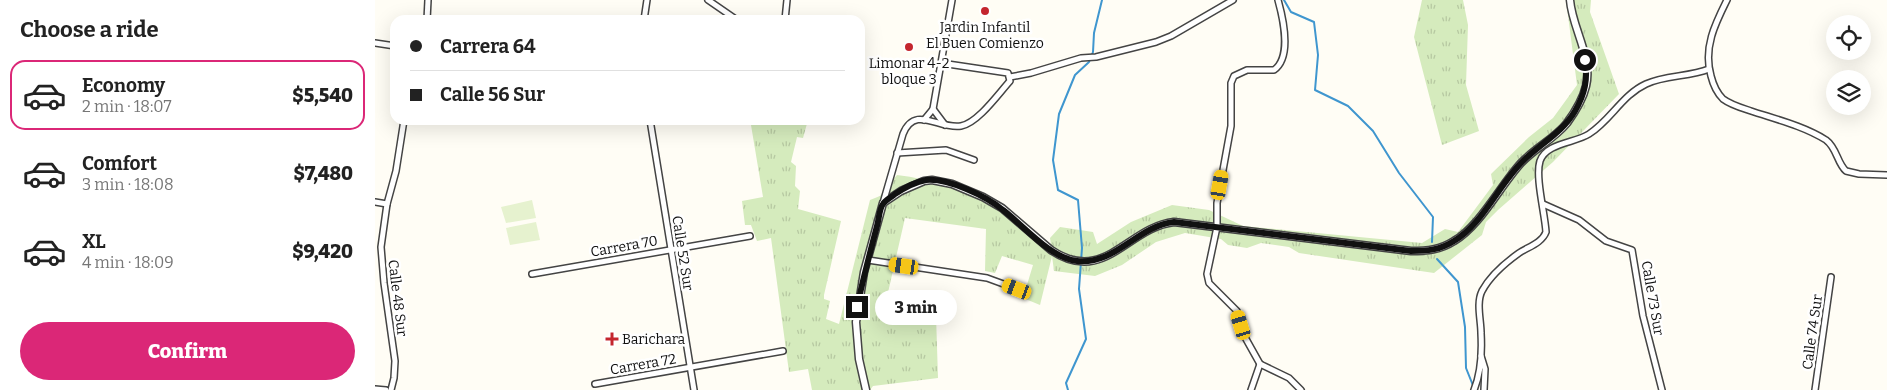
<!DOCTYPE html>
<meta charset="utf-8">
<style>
body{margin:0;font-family:Bitter,serif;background:#f6f6f6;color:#222;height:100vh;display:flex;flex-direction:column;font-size:19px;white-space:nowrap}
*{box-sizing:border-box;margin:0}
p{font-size:16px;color:#767676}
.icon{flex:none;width:28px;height:28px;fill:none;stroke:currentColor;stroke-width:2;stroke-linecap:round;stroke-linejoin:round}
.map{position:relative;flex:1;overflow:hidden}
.sheet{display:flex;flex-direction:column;background:#fff;width:375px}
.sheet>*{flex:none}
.hud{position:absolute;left:15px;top:15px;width:475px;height:110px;border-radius:15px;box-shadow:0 5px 20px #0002;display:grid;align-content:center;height:110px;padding:0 20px;background:#fff}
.controls{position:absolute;left:1451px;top:15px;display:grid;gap:10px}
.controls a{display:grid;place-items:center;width:45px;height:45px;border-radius:50%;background:#fff;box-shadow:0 5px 20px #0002;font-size:25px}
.end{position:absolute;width:22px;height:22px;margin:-11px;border:6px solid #111;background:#fff;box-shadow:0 0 0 2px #fff}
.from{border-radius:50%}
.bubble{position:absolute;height:35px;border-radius:18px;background:#fff;box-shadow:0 5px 20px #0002;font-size:16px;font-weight:800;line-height:35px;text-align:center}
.car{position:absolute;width:15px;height:30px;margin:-15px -8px;border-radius:6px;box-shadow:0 0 4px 1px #0007;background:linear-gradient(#f5c518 24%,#345 0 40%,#f5c518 0 76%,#345 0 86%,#f5c518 0)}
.hud b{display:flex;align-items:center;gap:18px;height:48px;font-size:19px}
.hud b+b{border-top:1px solid #e0e0e0}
.hud i{width:12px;height:12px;background:#222}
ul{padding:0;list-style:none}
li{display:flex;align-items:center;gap:15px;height:70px;margin:0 10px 8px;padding:0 10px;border:2px solid transparent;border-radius:15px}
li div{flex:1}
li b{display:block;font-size:19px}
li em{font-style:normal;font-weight:800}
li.selected{border-color:#db2777}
li>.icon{width:45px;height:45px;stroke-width:1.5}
h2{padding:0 20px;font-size:22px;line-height:60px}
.action{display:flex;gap:10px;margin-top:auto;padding:10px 20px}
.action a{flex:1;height:58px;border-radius:30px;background:#db2777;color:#fff;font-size:20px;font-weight:800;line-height:58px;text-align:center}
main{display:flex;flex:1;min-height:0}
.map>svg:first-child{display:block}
</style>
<main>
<section class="sheet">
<h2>Choose a ride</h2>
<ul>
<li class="selected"><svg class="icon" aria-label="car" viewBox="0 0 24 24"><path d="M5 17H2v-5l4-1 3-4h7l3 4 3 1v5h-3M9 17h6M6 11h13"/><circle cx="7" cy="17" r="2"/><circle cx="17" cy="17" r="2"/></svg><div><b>Economy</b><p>2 min · 18:07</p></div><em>$5,540</em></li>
<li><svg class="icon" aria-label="car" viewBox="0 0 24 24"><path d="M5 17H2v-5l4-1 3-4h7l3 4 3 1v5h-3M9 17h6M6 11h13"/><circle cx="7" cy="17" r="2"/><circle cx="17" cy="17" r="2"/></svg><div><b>Comfort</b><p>3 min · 18:08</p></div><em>$7,480</em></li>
<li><svg class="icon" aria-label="car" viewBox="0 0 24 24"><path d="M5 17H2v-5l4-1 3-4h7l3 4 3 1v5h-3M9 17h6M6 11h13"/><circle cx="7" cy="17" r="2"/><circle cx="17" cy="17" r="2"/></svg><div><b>XL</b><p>4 min · 18:09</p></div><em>$9,420</em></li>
</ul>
<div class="action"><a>Confirm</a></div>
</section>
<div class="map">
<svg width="1512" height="390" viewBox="0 0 1512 390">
<defs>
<pattern id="grass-tufts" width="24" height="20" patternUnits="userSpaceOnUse" patternTransform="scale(1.25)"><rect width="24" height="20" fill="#d5ebbd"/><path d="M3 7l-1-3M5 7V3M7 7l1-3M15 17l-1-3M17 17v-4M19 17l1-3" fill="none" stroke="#b6c8a1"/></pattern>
</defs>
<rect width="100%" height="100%" fill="#fffdf5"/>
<g fill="url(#grass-tufts)">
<polygon points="1047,0 1088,0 1093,25 1091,85 1104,131 1067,145 1039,37"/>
<path d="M1191 0H1216L1215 12 1244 94 1178 162 1123 210 1111 222 1107 235 1059 273 924 253 914 247 886 243 872 248 853 245 846 239 810 233 781 242 747 265 720 276 679 271 677 256 665 305 648 298 658 265 627 256 620 273 610 271 611 229 530 218 509 310 561 315 563 378 498 386 495 390H437L433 369 414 372 396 238 382 241 376 225H370L367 201 388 197 376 125 386 120H433L428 138 422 137 416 162 421 166 420 186 425 191 423 209 466 221 449 295V299L455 301 451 319 464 324 495 200 505 196 522 175C556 179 591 191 621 209 641 221 657 239 677 251L675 238 685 227 718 232 722 244 756 222 797 205 834 210 868 226 1047 243 1070 229 1083 232 1118 185 1116 174 1154 137 1178 118 1202 85Z"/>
</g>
<g fill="#e6f2cf">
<polygon points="157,200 161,218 131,223 126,207"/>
<polygon points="161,222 165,240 135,245 131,228"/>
</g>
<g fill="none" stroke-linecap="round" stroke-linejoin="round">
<g stroke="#3f96cf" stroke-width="2">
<polyline points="909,0 916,12 939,22 943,55 940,90 973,106 998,131 1024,173 1058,217 1057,242"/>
<polyline points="1062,259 1083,282 1090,327 1091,368 1099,388"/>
<polyline points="693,390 691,383 711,339 704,289 707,248 703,200 683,190 678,160 684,114 700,75 714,62 718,52 719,33 727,0"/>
</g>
<g stroke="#444" stroke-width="8">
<g id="minor">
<polyline points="333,0 362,20"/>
<path d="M1352 0C1340 24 1328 48 1336 76 1338 84 1342 93 1348 99 1356 105 1367 108 1376 111 1400 119 1429 126 1451 140 1462 148 1462 163 1471 171L1484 174 1512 175"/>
<polyline points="52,20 53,0"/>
<polyline points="269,20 272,0"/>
<polyline points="410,20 412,0"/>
<polyline points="0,43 20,46"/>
<polyline points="635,77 656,73 706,58 721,57 781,42 796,36 858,0"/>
<polyline points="558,109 570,125"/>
<polyline points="275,120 319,390"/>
<polyline points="549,120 558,109 577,0"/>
<polyline points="522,153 571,150 599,160"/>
<polyline points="0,202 12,204"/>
<path d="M508 203 528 134C540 104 564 130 586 126 603 123 624 93 635 81L633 73 566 63"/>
<polyline points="1168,204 1204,220 1231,241 1257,250 1268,316 1287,390"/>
<polyline points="493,260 612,278 642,289"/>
<polyline points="157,274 375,236"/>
<polyline points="1106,356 1110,369 1109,390"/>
<path d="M885 364 871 339 862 311 834 283 832 274 842 227V203L856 126V83L859 76 872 70H899C917 57 908 18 903 0"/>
<polyline points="885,364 914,378 926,390"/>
<polyline points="220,384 408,351"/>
<polyline points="0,389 11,390"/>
<polyline points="16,390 19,378 20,361 9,283 6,247 12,204 21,171 29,120"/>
<polyline points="876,390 885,364"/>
<path d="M1099 390C1106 373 1107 351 1106 333 1106 320 1101 303 1107 291 1115 276 1130 263 1144 253 1153 247 1167 243 1171 232 1170 214 1160 177 1165 161 1171 143 1200 143 1214 134 1236 120 1247 95 1271 84 1290 75 1314 77 1334 69"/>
<polyline points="1440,390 1456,277"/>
</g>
</g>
<g stroke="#444" stroke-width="9">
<path id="tertiary" d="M491 390 484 359 481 322 489 272 508 203 526 191 549 181 557 180 577 184 608 197 627 208 676 250C729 286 753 227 799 222L1036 251C1052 251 1065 250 1079 241 1105 226 1125 186 1146 163 1160 148 1179 139 1192 123 1200 112 1208 99 1211 86 1218 57 1197 28 1195 0"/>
</g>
<use href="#minor" stroke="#fff" stroke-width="5"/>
<use href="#tertiary" stroke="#fff" stroke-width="6"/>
</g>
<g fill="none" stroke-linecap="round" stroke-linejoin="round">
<path stroke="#111" stroke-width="6" d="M482 307C488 279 495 253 502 226 504 220 504 209 508 204 510 200 517 197 520 194 529 188 540 182 551 180 573 178 611 196 628 210 649 226 675 258 702 261 741 265 762 226 799 222L1036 251C1052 251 1065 250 1079 241 1107 225 1124 184 1148 161 1165 144 1188 132 1200 111 1210 94 1213 79 1210 60"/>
</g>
<g fill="#c4262e" stroke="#fff" stroke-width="2">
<circle cx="610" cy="11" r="5"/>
<circle cx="534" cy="47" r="5"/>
<path d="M234.5 331.5h5v5h5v5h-5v5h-5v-5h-5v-5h5z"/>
</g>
<g text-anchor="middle" stroke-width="5" stroke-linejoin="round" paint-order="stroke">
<g font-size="14" fill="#111" stroke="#fff">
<text x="610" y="32">Jardin Infantil<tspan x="610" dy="16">El Buen Comienzo</tspan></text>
<text x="534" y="68">Limonar 4-2<tspan x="534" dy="16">bloque 3</tspan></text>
<text x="247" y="344" text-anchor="start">Barichara</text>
</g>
<g font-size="14" fill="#111" stroke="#fff">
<text transform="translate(249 246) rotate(-10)" y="5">Carrera 70</text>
<text transform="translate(308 253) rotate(81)" y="5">Calle 52 Sur</text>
<text transform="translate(23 298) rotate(83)" y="5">Calle 48 Sur</text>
<text transform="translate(1278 298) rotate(80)" y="5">Calle 73 Sur</text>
<text transform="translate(1437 332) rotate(-82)" y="5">Calle 74 Sur</text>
<text transform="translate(268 364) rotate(-10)" y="5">Carrera 72</text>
</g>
</g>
</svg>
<div class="controls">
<a><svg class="icon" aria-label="locate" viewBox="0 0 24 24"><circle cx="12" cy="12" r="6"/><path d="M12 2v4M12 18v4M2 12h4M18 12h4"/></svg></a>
<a><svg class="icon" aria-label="layers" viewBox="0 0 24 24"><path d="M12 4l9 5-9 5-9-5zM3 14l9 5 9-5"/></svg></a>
</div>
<i class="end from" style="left:1210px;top:60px"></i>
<i class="end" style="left:482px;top:307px"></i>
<div class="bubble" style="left:500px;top:290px;width:82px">3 min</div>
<i class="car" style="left:845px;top:185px;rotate:10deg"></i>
<i class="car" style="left:529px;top:266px;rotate:278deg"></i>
<i class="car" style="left:642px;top:289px;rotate:291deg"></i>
<i class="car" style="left:866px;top:325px;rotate:343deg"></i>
<div class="hud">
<b><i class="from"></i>Carrera 64</b>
<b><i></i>Calle 56 Sur</b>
</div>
</div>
</main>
